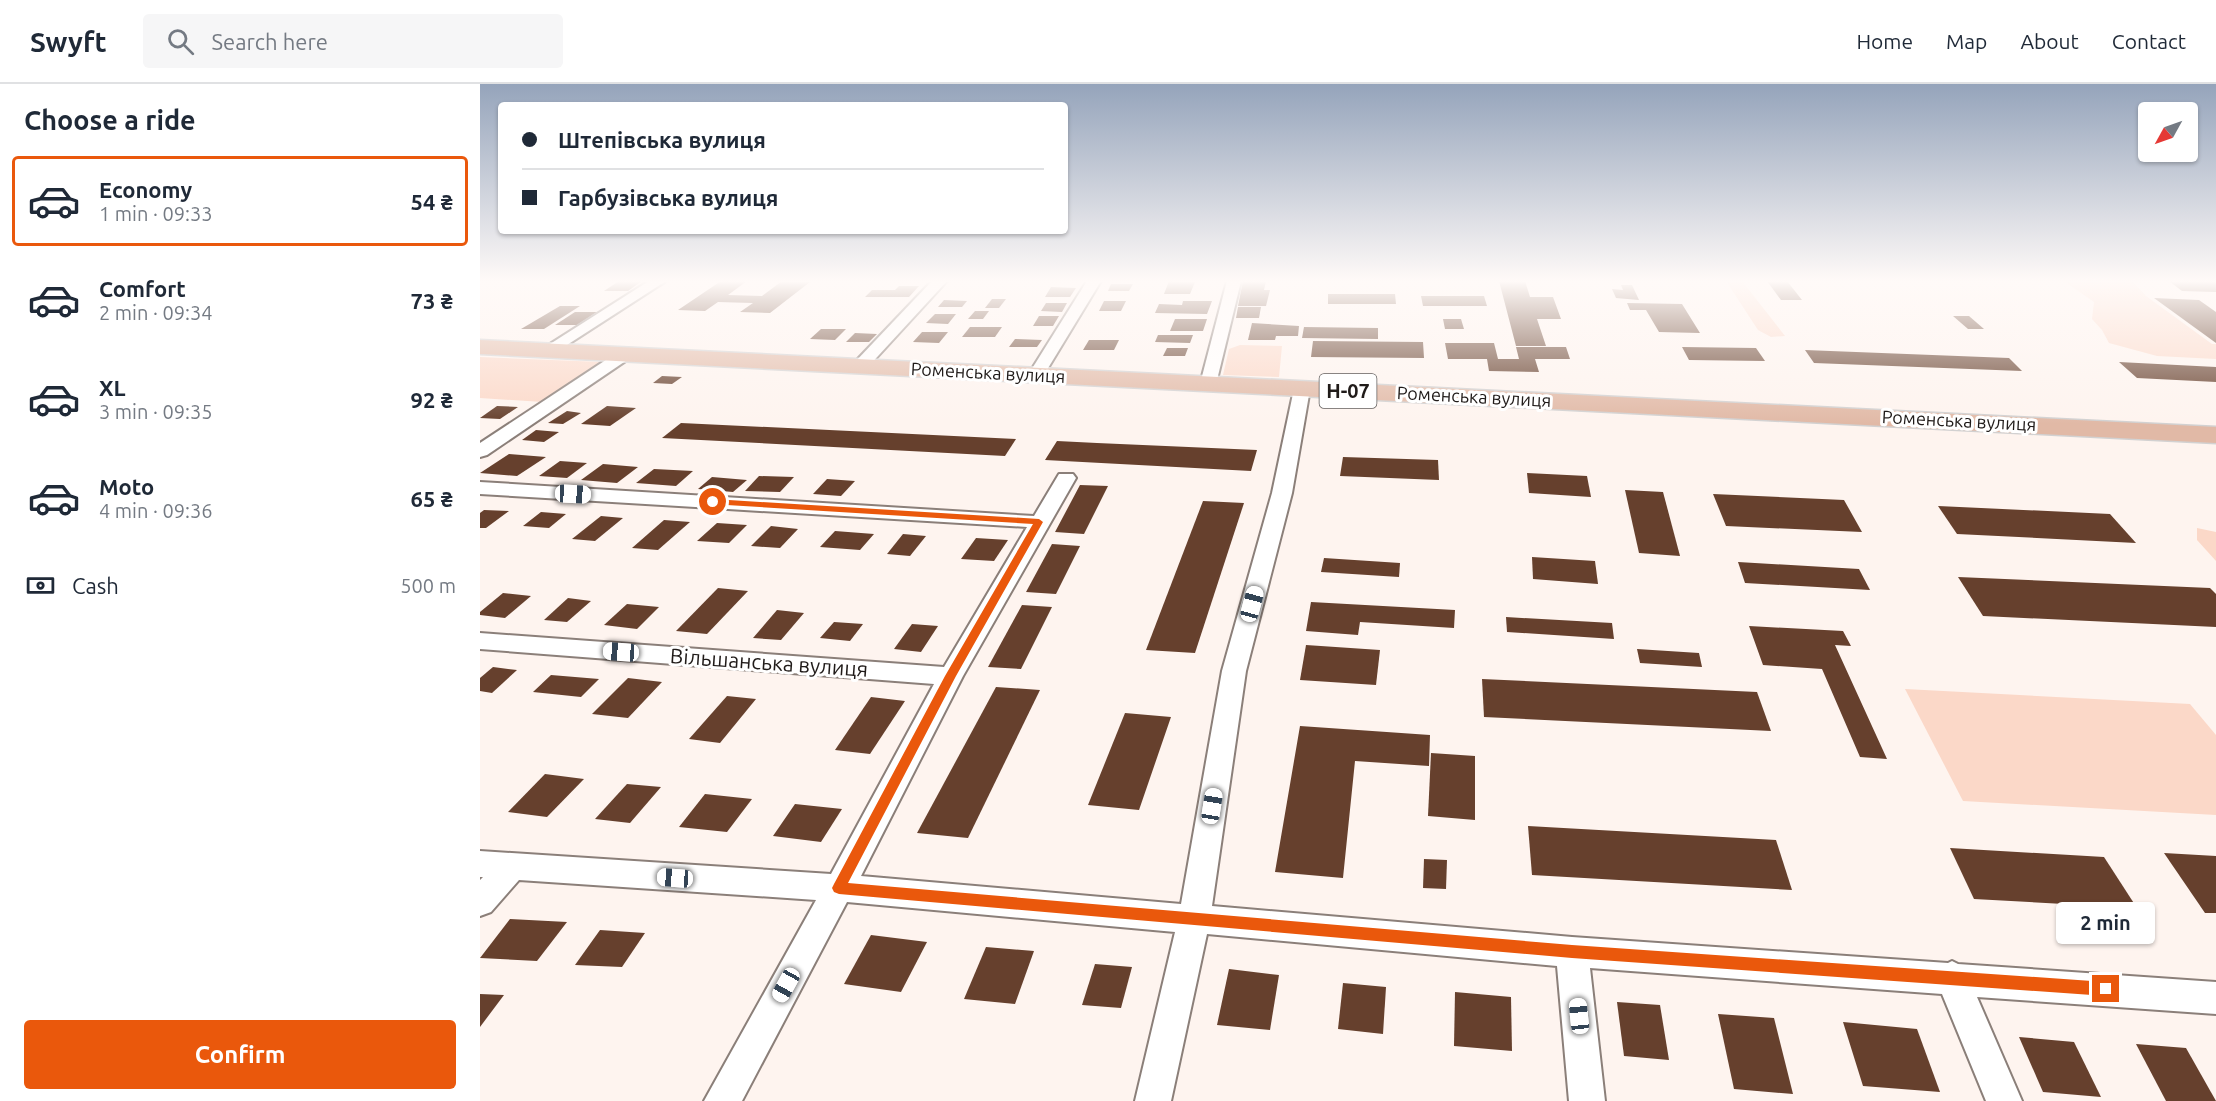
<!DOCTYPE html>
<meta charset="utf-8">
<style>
body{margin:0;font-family:Ubuntu,sans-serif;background:#f6f6f7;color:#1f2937;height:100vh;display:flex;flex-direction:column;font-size:22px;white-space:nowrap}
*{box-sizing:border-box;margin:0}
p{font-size:20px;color:#747a83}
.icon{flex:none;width:33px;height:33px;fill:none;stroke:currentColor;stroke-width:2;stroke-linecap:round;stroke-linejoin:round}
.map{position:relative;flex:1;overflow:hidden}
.side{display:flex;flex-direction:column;background:#fff;width:480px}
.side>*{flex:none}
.guide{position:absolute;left:18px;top:18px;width:570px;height:132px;border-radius:6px;box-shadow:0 2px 4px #0004;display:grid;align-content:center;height:132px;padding:0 24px;background:#fff}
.needle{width:39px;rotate:230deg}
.fabs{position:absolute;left:1658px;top:18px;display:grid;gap:12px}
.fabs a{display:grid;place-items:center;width:60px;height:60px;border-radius:6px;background:#fff;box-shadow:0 2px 4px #0004;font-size:30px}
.end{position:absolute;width:27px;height:27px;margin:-14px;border:8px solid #ea580c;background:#fff;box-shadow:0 0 0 3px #fff}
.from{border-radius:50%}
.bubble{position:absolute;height:42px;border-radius:6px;background:#fff;box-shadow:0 2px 4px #0004;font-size:20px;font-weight:700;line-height:42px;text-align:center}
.car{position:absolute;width:18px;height:36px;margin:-18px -9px;border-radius:8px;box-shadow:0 0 4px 2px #0007;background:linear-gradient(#fff 24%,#345 0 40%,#fff 0 76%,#345 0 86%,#fff 0)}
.guide b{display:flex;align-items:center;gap:21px;height:57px;font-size:22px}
.guide b+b{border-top:2px solid #e0e1e3}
.guide i{width:15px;height:15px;background:#1f2937}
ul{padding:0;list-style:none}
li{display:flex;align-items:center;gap:18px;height:90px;margin:0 12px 9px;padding:0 12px;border:3px solid transparent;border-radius:6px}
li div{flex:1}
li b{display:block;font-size:22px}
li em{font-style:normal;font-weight:700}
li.current{border-color:#ea580c}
li>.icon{width:54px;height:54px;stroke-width:1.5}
h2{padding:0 24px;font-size:27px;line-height:72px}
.pay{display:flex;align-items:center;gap:15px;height:66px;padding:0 24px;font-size:22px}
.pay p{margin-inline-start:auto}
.button{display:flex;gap:12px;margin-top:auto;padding:12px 24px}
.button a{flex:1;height:69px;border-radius:6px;background:#ea580c;color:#fff;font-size:24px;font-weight:700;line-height:69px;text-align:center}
header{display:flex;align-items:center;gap:36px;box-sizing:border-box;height:84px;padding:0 30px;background:#fff;border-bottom:2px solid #e0e1e3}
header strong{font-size:28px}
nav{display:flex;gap:33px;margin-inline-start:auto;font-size:21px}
.search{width:420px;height:54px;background:#f6f6f7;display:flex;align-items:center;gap:15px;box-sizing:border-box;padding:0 21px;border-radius:6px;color:#747a83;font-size:22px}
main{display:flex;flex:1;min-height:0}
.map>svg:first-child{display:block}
</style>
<header>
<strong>Swyft</strong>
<div class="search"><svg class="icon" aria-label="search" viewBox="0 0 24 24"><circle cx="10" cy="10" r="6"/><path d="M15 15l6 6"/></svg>Search here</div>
<nav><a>Home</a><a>Map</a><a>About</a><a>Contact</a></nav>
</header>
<main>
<section class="side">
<h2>Choose a ride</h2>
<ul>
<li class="current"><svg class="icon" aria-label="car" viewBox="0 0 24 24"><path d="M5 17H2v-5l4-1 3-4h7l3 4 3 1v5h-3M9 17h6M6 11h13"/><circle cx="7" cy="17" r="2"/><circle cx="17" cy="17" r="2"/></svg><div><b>Economy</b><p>1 min · 09:33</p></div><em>54 ₴</em></li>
<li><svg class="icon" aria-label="car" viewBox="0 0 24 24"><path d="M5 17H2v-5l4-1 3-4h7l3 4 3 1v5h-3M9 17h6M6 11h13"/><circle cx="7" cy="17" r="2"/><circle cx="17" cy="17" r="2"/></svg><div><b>Comfort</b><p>2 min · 09:34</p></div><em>73 ₴</em></li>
<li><svg class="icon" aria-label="car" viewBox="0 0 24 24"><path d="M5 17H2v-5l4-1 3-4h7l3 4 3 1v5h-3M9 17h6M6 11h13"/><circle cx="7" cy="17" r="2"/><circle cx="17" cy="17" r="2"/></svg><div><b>XL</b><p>3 min · 09:35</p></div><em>92 ₴</em></li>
<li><svg class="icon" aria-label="car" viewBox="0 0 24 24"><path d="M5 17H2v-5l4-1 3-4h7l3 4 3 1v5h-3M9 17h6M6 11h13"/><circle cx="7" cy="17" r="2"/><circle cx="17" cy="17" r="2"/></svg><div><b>Moto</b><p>4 min · 09:36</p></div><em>65 ₴</em></li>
</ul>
<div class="pay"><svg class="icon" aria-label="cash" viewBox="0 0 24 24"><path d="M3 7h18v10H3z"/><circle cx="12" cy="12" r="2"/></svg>Cash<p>500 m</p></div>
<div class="button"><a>Confirm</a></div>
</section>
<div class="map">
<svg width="1736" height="1017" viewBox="0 0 1736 1017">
<rect width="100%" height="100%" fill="#fef4ef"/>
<g fill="#fbd8c8">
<polygon points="1246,197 1262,197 1305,252 1291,253 1278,246"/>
<polygon points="1584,197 1652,197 1666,212 1732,260 1736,260 1736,275 1677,272 1629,259 1622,246 1612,235 1614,218"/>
<polygon points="760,261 802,262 799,293 743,291 749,265"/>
<polygon points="0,273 121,278 63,318 0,314"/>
<polygon points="1717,444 1736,448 1736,477 1717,456"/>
<polygon points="1425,605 1710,620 1736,651 1736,731 1483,717"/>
</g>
<g fill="#66402d">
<polygon points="139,197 162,197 148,207 124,207"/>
<polygon points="241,197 267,197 248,211 282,212 302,197 330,198 290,229 260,228 273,219 238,218 225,227 198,226"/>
<polygon points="689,197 694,197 715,198 710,210 684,210"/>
<polygon points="763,197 786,197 784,206 790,206 786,222 758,222"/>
<polygon points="1019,197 1045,197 1050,213 1073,213 1081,235 1057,235 1066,262 1036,262"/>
<polygon points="1287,197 1307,197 1322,216 1301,216"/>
<polygon points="1689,197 1736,197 1736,208 1702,207"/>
<polygon points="631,200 653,200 649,207 628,207"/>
<polygon points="1141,201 1152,201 1159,216 1136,214 1132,205 1143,206"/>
<polygon points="419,202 439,202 429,213 385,213 392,206 415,206"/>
<polygon points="571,203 596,204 590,213 565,213"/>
<polygon points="848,210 915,210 916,220 848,220"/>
<polygon points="941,212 1004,212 1007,222 943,222"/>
<polygon points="1674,214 1719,216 1736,228 1736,259"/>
<polygon points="512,215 526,215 519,224 505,224"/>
<polygon points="464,216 487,217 482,223 458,223"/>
<polygon points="624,217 646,217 641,227 619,227"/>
<polygon points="703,217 732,217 727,230 675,229 679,220 702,221"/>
<polygon points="566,219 587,219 582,228 561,227"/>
<polygon points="1147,219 1202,220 1220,249 1179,248 1166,226 1150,226"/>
<polygon points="80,222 100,222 64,245 41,245"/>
<polygon points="758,223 781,223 779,234 756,234"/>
<polygon points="495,227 509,227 503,235 488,235"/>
<polygon points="95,228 117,228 97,241 75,241"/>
<polygon points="455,230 476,230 468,240 446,239"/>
<polygon points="559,232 579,232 573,242 553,242"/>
<polygon points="1473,232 1489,232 1504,245 1488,245"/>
<polygon points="695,235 727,235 723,247 690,247"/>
<polygon points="963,235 981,235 984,245 965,245"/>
<polygon points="772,239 819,242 818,252 796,252 795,256 768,256"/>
<polygon points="490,243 522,243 515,253 482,253"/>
<polygon points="824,243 898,244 898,255 822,254"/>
<polygon points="341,245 366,245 355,256 330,255"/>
<polygon points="442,248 468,248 459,259 433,258"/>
<polygon points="375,249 397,250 389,258 366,258"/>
<polygon points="678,251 713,251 710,259 675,258"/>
<polygon points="535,255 562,256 557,263 529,263"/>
<polygon points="609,256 639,256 634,266 603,266"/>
<polygon points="833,257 943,258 944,274 831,273"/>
<polygon points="965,259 1014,259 1018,275 1039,275 1036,263 1086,263 1090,275 1055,275 1059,288 1009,287 1007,275 968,275"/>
<polygon points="1202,263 1276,264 1285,277 1209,276"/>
<polygon points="687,264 708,264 705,272 683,272"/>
<polygon points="1325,266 1529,274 1542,287 1334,279"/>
<polygon points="1639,278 1736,283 1736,298 1657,294"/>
<polygon points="182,292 202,293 192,300 173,299"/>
<polygon points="17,322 38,323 20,335 0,334"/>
<polygon points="127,322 156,324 130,342 101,340"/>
<polygon points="87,327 101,329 83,340 68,339"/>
<polygon points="201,339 536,355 525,372 182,354"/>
<polygon points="56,346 79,348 64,358 42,356"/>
<polygon points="577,357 617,359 777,366 771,387 565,376"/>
<polygon points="29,370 66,373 37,392 0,389"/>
<polygon points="863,373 958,376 959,396 860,392"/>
<polygon points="80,377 107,379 87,394 59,392"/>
<polygon points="123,380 158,383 137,399 101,396"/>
<polygon points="174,385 213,387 196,402 156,399"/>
<polygon points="1047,389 1107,392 1111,413 1049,409"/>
<polygon points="279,392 314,393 300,408 265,407"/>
<polygon points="232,393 267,396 253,408 218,405"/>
<polygon points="347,395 375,397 361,412 333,410"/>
<polygon points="600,401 628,402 604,450 575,448"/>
<polygon points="1145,406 1183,408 1200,472 1159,469"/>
<polygon points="1233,410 1364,416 1382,448 1246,442"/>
<polygon points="723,417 764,419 715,569 666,566"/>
<polygon points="1458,422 1630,430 1656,459 1477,450"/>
<polygon points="4,426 29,427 6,444 0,444 0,429"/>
<polygon points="61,428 86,430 69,444 43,442"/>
<polygon points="121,432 143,434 115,457 92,455"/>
<polygon points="184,436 210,438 178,466 152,464"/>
<polygon points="237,439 267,441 249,459 217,457"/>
<polygon points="291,442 318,445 300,464 271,462"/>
<polygon points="355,447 394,450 380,466 340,463"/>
<polygon points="423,450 446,452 430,472 407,470"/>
<polygon points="496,454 528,456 514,477 481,475"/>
<polygon points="572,460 600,462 576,510 546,508"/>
<polygon points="1052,473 1115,477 1118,500 1053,495"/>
<polygon points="844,474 920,479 919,493 841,488"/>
<polygon points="1258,478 1379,485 1390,506 1265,499"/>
<polygon points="1478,493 1730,504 1736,510 1736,543 1503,532"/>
<polygon points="238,504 268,507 227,550 196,547"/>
<polygon points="23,509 51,512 25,534 0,531 0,528"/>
<polygon points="88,514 111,517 87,538 64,536"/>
<polygon points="831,518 975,526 974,544 880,538 878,551 826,547"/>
<polygon points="147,520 179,523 157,545 124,541"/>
<polygon points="542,521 572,523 541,585 508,583"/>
<polygon points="297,526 324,529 301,556 273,554"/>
<polygon points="1026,533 1132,539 1134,555 1027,548"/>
<polygon points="354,538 383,540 370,557 340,554"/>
<polygon points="432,540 458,542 441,568 414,565"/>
<polygon points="1269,542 1363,547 1371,562 1355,561 1407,675 1380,673 1342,585 1283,581"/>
<polygon points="826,561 900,566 896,601 820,596"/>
<polygon points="1157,565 1219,569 1222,583 1160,579"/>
<polygon points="13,583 37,586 12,609 0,607 0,594"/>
<polygon points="71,591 119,595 101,613 53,608"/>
<polygon points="148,594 182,598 148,634 112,630"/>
<polygon points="1002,595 1277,608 1291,647 1004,633"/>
<polygon points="516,603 560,606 488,754 437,749"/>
<polygon points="247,612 276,615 240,659 209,655"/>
<polygon points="391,613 425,617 390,670 355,666"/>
<polygon points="645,629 691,633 659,726 608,721"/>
<polygon points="820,642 950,651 949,682 875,677 863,794 795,788"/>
<polygon points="951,669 995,672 995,736 948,732"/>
<polygon points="65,690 104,695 67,733 28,728"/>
<polygon points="147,700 181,703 150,739 115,735"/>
<polygon points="225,710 272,715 247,748 199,743"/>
<polygon points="315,720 362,725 341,758 293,752"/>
<polygon points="1048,742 1296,756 1312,806 1052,791"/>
<polygon points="1470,764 1624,773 1657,824 1494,815"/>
<polygon points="1684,769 1736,772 1736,829 1725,829"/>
<polygon points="944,775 967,776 966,805 943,804"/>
<polygon points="30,835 87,838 57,877 0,874"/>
<polygon points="120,846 165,849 142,883 95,881"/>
<polygon points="391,851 447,858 421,908 364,900"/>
<polygon points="506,863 554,867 535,920 484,915"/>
<polygon points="615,880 652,883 641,924 602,921"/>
<polygon points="749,885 799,891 790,946 737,941"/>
<polygon points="863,899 906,903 903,950 858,945"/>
<polygon points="975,908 1031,913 1032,967 974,962"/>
<polygon points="0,910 24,911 0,943"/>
<polygon points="1137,918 1180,921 1189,976 1144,972"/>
<polygon points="1238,930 1294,934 1313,1010 1254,1005"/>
<polygon points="1363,938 1437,945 1460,1008 1383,1002"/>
<polygon points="1539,953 1594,958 1621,1013 1563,1008"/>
<polygon points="1656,960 1706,964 1736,1017 1686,1017"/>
</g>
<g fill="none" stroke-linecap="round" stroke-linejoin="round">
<g stroke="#8b7f79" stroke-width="4">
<g id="street">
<polygon points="169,197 186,197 73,270 61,270 59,267"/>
<polygon points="452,197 467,197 387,284 375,284 373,281 375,278"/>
<polygon points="607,197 621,197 562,294 550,294 548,291"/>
<polygon points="747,197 761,197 736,300 728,305 720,300"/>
<polygon points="144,266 152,271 150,274 7,371 0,373 0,359 138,268"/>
<polygon points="822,300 830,305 812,409 766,587 732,822 1092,853 1468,879 1472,877 1478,880 1736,898 1736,930 1497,913 1542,1017 1506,1017 1462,910 1110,884 1125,1017 1089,1017 1077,882 727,850 691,1017 655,1017 695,848 367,818 262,1017 224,1017 336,816 39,796 11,828 0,832 0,796 3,793 0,793 0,767 351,790 454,600 0,565 0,549 464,583 547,443 0,410 0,398 554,432 579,390 593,390 596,394 483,592 381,792 701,820 742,587 792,409 814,305"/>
</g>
</g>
<g stroke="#d2d1d1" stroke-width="3">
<polygon id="primary" points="0,256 1736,343 1736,359 0,270"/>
</g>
<use href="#street" fill="#fff" fill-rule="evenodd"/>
<use href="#primary" fill="#e1b9a6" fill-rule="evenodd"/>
</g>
<linearGradient id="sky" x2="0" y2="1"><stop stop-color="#95a4bb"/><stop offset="0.58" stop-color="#fffaf8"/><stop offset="1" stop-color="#fffaf8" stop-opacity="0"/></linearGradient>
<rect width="1736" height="340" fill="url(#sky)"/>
<polygon fill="#ea580c" points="233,415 559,435 563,438 476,592 368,799 1092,861 1626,898 1631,900 1633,905 1631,910 1626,912 1092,874 359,810 354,808 352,804 354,800 465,592 553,440 230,420 230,416"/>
<g text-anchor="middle" stroke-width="6" stroke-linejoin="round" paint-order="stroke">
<g font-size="18" fill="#201b19" stroke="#fff">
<text transform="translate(508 289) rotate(3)" y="6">Роменська вулиця</text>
<text transform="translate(994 313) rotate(3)" y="6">Роменська вулиця</text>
<text transform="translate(1479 337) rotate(3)" y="6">Роменська вулиця</text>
</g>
<rect fill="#fff" stroke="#635f5e" stroke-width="1.5" x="839.5" y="290" width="57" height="34" rx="4.5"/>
<g font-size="20" font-weight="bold" fill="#201b19">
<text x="868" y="314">Н-07</text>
</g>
<g font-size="21" fill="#201b19" stroke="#fff">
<text transform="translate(289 579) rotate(4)" y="7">Вільшанська вулиця</text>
</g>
</g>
</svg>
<div class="fabs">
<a><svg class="needle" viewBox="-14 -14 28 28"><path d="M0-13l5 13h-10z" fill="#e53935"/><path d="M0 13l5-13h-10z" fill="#747a83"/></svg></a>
</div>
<i class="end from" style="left:233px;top:418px"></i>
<i class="end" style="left:1626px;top:905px"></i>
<div class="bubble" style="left:1576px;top:818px;width:99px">2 min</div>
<i class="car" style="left:93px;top:410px;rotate:93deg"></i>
<i class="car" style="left:772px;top:520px;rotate:15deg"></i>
<i class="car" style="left:141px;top:568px;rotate:274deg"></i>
<i class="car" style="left:732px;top:722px;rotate:9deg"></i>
<i class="car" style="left:195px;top:794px;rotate:274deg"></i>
<i class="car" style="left:306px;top:901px;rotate:209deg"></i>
<i class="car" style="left:1099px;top:932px;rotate:354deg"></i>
<div class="guide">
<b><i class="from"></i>Штепівська вулиця</b>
<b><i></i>Гарбузівська вулиця</b>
</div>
</div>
</main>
